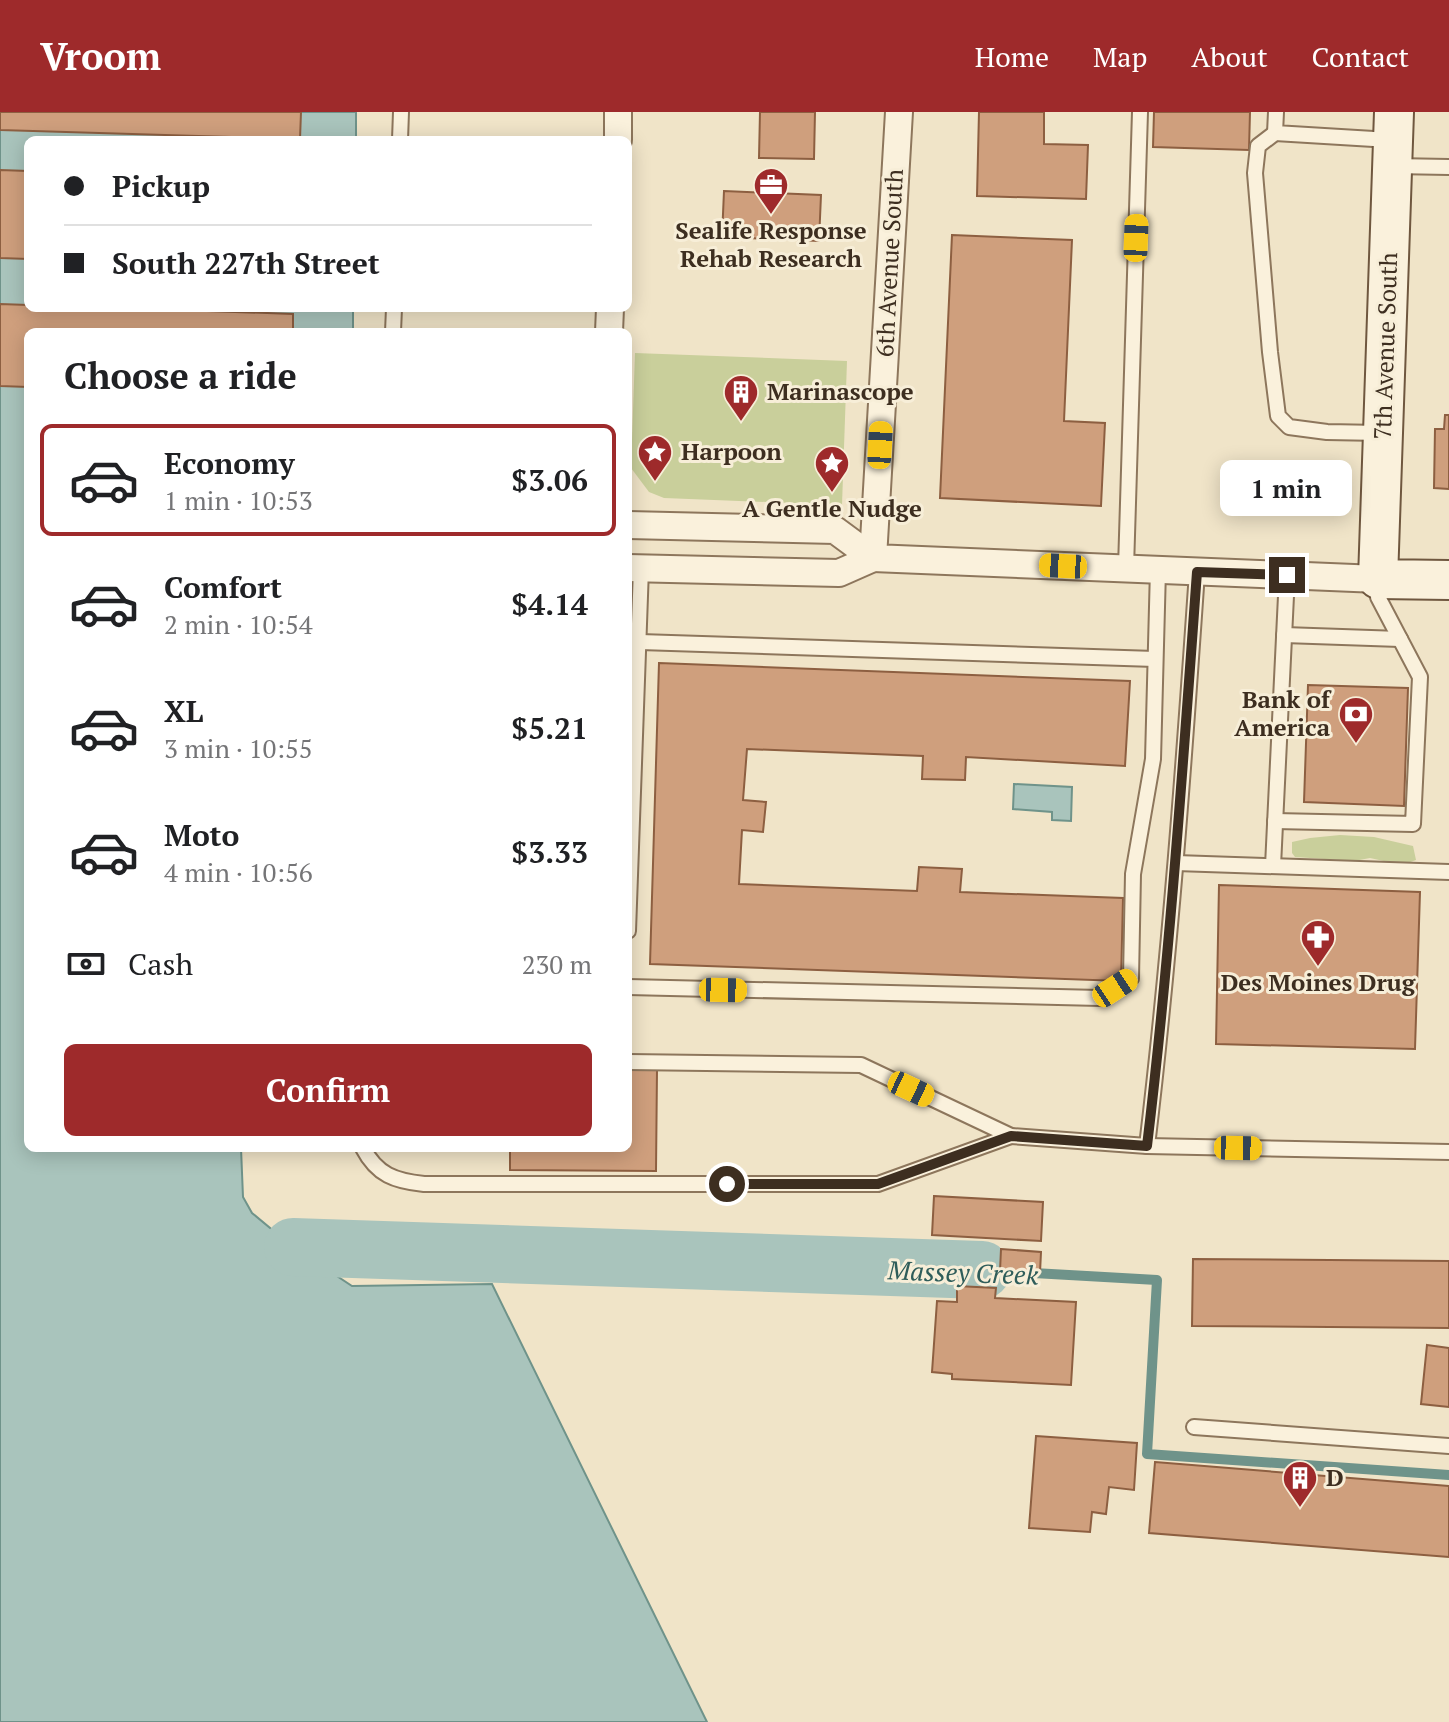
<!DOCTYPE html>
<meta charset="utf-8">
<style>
body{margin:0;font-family:"PT Serif",serif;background:#f2f2f2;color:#202124;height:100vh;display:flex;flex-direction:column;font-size:30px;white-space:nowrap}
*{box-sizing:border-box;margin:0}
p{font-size:26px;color:#757577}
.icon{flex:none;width:44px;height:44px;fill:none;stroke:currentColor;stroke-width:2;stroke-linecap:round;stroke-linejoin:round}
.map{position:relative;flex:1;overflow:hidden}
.details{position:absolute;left:24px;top:216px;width:608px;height:824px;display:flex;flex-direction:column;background:#fff;border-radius:12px;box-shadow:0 4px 20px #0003}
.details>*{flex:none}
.guide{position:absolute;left:24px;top:24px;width:608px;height:176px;border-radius:12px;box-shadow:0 4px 20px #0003;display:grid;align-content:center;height:176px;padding:0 40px;background:#fff}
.end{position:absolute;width:36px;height:36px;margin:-18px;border:10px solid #3d2e20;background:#fff;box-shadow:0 0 0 4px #fff}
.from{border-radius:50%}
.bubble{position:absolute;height:56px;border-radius:12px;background:#fff;box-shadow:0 4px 20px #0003;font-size:26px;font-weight:700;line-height:56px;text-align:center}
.car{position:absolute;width:24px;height:48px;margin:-24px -12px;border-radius:10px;box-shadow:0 0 6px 2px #0007;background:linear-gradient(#f5c518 24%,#345 0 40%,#f5c518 0 76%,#345 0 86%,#f5c518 0)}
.guide b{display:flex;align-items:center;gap:28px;height:76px;font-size:30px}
.guide b+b{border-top:2px solid #e0e0e0}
.guide i{width:20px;height:20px;background:#202124}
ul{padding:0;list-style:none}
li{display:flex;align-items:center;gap:24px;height:112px;margin:0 16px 12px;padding:0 24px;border:4px solid transparent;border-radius:12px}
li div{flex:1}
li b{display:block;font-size:30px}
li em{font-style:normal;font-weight:700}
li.on{border-color:#9e2a2b}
li>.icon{width:72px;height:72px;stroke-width:1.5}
h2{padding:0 40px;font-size:36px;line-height:96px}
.pay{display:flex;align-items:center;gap:20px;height:88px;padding:0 40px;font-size:30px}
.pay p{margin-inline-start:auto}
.button{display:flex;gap:16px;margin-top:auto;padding:16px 40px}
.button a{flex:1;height:92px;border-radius:12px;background:#9e2a2b;color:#fff;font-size:32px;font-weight:700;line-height:92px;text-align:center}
header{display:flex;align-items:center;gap:48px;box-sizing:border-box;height:112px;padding:0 40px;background:#9e2a2b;color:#fff}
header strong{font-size:38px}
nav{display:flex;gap:44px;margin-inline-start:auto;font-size:28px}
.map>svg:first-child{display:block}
</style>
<header>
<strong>Vroom</strong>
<nav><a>Home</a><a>Map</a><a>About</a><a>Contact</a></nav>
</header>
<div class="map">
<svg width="1449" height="1610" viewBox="0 0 1449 1610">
<rect width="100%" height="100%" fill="#f0e4c8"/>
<g fill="#c9cf9b">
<polygon points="635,241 847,249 842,393 664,386 649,380 631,356"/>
<polygon points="1340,723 1374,725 1413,734 1416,748 1402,753 1370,746 1354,749 1295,745 1292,741 1292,730 1310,726"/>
</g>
<g fill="#a9c4bc" stroke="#6f938a" stroke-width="2">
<polygon points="0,0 356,0 356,28 28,28 28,196 353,196 353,220 28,220 28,1036 241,1036 243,1085 252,1101 293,1135 352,1174 492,1172 707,1610 0,1610"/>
<polygon points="1014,672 1072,675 1071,709 1052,708 1052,700 1013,697"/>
</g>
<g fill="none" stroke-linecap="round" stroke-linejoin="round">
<polyline stroke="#6f938a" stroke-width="10" points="982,1158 1157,1168 1147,1342 1449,1363"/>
<polyline stroke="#a9c4bc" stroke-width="58" points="293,1135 982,1158"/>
</g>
<g fill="#cf9f7d" stroke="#8d5f41" stroke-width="2">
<polygon points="0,0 301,0 300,27 0,18"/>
<polygon points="760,0 815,0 814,47 759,46"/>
<polygon points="979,0 1044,0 1044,32 1088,33 1086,87 977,84"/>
<polygon points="1154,0 1250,0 1249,38 1153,35"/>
<polygon points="0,58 28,59 28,147 0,146"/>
<polygon points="724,79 821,83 819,129 722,125"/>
<polygon points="952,123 1072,128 1064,309 1105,311 1101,394 940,386"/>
<polygon points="0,192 28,193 28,196 123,196 293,202 293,220 28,220 28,275 0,274"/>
<polygon points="1445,303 1449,303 1449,377 1434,376 1435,317 1444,317"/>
<polygon points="659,551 1130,569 1125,654 966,645 965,668 922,667 923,644 747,637 743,688 766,690 763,720 742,718 739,772 917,779 919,755 962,757 960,780 1123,786 1121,869 650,852"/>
<polygon points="1308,573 1408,576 1404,694 1304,690"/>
<polygon points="1219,773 1420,780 1415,937 1216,932"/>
<polygon points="628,958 657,958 656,1059 510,1058 510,1036 628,1036"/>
<polygon points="934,1084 1043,1090 1041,1129 932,1123"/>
<polygon points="1001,1137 1041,1140 1040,1161 1000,1159"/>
<polygon points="1193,1147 1449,1149 1449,1216 1192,1214"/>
<polygon points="957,1174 996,1176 995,1186 1076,1190 1071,1273 952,1267 952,1262 932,1260 937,1189 957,1190"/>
<polygon points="1427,1233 1449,1236 1449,1295 1421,1292"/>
<polygon points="1036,1324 1137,1331 1134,1378 1109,1375 1106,1402 1092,1400 1090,1420 1029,1416"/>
<polygon points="1155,1350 1449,1374 1449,1445 1149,1421"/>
</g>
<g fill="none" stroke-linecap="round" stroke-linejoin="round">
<g stroke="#8d765c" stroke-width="18">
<g id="service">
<polyline points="1276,0 1275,21 1390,28"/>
<polyline points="1275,21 1258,34 1255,61 1270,240 1278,304 1289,315 1327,320 1380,321"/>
<polyline points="400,28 401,0"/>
<polyline points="1393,54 1449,55"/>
<polyline points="393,220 394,196"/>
<polyline points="1126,456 1140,0"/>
<polyline points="1284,523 1400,527"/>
<polyline points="640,530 1155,547"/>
<polyline points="1275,709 1413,712 1420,565 1378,485 1378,468"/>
<polyline points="1176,751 1449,760"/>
<polyline points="1273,754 1287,463"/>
<polyline points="628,819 641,456"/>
<polyline points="628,875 1100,886 1131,866 1133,762 1153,647 1158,457"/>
<path d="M628 950 861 953 1011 1024 1147 1034C1170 843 1184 651 1197 460"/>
<polyline points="1147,1034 1449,1040"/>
<path d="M363 1036C377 1063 395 1069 424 1072H878L1011 1024"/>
<polyline points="1194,1315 1449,1334"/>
</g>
</g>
<g stroke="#8d765c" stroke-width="30">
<g id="minor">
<polyline points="618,0 618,28"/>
<polyline points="899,0 873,446 1378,467"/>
<polyline points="609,220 610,196"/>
<polyline points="628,413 835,418 873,446 839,461 628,456"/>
</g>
</g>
<g stroke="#6f573f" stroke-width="42">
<polyline id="secondary" points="1394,0 1378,467 1449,468"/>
</g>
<use href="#service" stroke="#faf1dc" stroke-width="14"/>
<use href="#minor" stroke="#faf1dc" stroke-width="26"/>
<use href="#secondary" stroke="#faf1dc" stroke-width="38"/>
</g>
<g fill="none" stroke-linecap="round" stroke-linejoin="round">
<path stroke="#3d2e20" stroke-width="10" d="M727 1072H878L1011 1024 1147 1034C1170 843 1183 651 1197 460L1287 463"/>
</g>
<defs>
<g id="office-pin" transform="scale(1.8)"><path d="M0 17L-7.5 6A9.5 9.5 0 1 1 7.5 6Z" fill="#9e2a2b" stroke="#f7eed8"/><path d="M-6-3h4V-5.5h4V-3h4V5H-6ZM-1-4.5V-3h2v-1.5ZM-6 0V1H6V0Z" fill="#fff"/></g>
<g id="building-pin" transform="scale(1.8)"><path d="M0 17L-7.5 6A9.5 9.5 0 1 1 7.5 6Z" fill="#9e2a2b" stroke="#f7eed8"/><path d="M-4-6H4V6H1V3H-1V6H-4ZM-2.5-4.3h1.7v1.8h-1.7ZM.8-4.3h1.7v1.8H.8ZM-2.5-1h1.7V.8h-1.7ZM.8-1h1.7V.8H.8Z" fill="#fff"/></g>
<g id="sight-pin" transform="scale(1.8)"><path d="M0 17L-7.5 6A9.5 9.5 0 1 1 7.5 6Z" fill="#9e2a2b" stroke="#f7eed8"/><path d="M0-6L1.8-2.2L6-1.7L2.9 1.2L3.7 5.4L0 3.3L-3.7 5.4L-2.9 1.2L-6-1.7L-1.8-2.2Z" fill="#fff"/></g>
<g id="bank-pin" transform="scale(1.8)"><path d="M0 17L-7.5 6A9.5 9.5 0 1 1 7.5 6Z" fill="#9e2a2b" stroke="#f7eed8"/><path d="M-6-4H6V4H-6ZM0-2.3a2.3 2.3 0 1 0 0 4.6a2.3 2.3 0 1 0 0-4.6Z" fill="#fff"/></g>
<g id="pharmacy-pin" transform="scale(1.8)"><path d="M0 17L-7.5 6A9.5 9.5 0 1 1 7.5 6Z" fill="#9e2a2b" stroke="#f7eed8"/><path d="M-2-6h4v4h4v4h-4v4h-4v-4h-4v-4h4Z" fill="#fff"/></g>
</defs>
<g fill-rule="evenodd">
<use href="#office-pin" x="771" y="73"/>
<use href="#building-pin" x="741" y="280"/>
<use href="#sight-pin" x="655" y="340"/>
<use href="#sight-pin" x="832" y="351"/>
<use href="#bank-pin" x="1356" y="602"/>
<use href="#pharmacy-pin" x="1318" y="825"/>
<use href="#building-pin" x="1300" y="1366"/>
</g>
<g text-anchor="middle" stroke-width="6" stroke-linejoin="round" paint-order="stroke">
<g font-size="24" font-weight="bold" fill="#3d2e20" stroke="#f7eed8">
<text x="771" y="127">Sealife Response<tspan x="771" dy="28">Rehab Research</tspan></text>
<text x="767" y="288" text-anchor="start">Marinascope</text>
<text x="681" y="348" text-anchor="start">Harpoon</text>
<text x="832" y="405">A Gentle Nudge</text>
<text x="1330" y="596" text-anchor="end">Bank of<tspan x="1330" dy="28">America</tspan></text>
<text x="1318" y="879">Des Moines Drug</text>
<text x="1326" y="1374" text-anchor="start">D</text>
</g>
<g font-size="24" fill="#3d2e20" stroke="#f7eed8">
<text transform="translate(890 151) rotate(-87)" y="8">6th Avenue South</text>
<text transform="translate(1386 234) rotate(-88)" y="8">7th Avenue South</text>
</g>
<g font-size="26" font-style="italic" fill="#2f5d5a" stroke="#f7eed8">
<text transform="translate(963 1161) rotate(2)" y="9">Massey Creek</text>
</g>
</g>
</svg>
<i class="end from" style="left:727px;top:1072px"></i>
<i class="end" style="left:1287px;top:463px"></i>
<div class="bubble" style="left:1220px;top:348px;width:132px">1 min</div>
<i class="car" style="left:1136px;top:126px;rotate:2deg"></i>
<i class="car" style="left:880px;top:333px;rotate:3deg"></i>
<i class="car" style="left:1063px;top:454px;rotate:273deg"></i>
<i class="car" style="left:1115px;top:876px;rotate:57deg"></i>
<i class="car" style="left:723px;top:878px;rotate:91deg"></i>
<i class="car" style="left:911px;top:977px;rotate:115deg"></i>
<i class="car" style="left:1238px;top:1036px;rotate:91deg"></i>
<div class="guide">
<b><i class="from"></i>Pickup</b>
<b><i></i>South 227th Street</b>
</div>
<section class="details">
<h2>Choose a ride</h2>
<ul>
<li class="on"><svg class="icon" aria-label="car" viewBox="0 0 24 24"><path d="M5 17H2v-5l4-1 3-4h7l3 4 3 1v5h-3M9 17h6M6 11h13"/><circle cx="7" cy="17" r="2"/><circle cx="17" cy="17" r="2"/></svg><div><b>Economy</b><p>1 min · 10:53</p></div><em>$3.06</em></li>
<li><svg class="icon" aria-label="car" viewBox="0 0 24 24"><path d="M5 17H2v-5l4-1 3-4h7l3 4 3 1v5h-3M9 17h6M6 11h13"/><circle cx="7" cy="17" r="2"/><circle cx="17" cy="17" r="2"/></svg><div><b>Comfort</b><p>2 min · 10:54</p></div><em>$4.14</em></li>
<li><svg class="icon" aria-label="car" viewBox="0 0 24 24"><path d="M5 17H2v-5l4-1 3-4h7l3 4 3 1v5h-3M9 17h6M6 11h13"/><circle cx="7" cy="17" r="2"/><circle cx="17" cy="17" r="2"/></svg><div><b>XL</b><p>3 min · 10:55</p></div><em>$5.21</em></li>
<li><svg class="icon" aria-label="car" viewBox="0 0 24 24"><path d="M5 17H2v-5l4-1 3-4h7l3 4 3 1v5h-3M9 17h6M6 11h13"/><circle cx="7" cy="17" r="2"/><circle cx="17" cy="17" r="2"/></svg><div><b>Moto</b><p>4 min · 10:56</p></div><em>$3.33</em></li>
</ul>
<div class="pay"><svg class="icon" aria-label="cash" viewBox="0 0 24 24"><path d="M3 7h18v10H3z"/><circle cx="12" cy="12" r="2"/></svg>Cash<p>230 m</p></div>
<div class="button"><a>Confirm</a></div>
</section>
</div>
